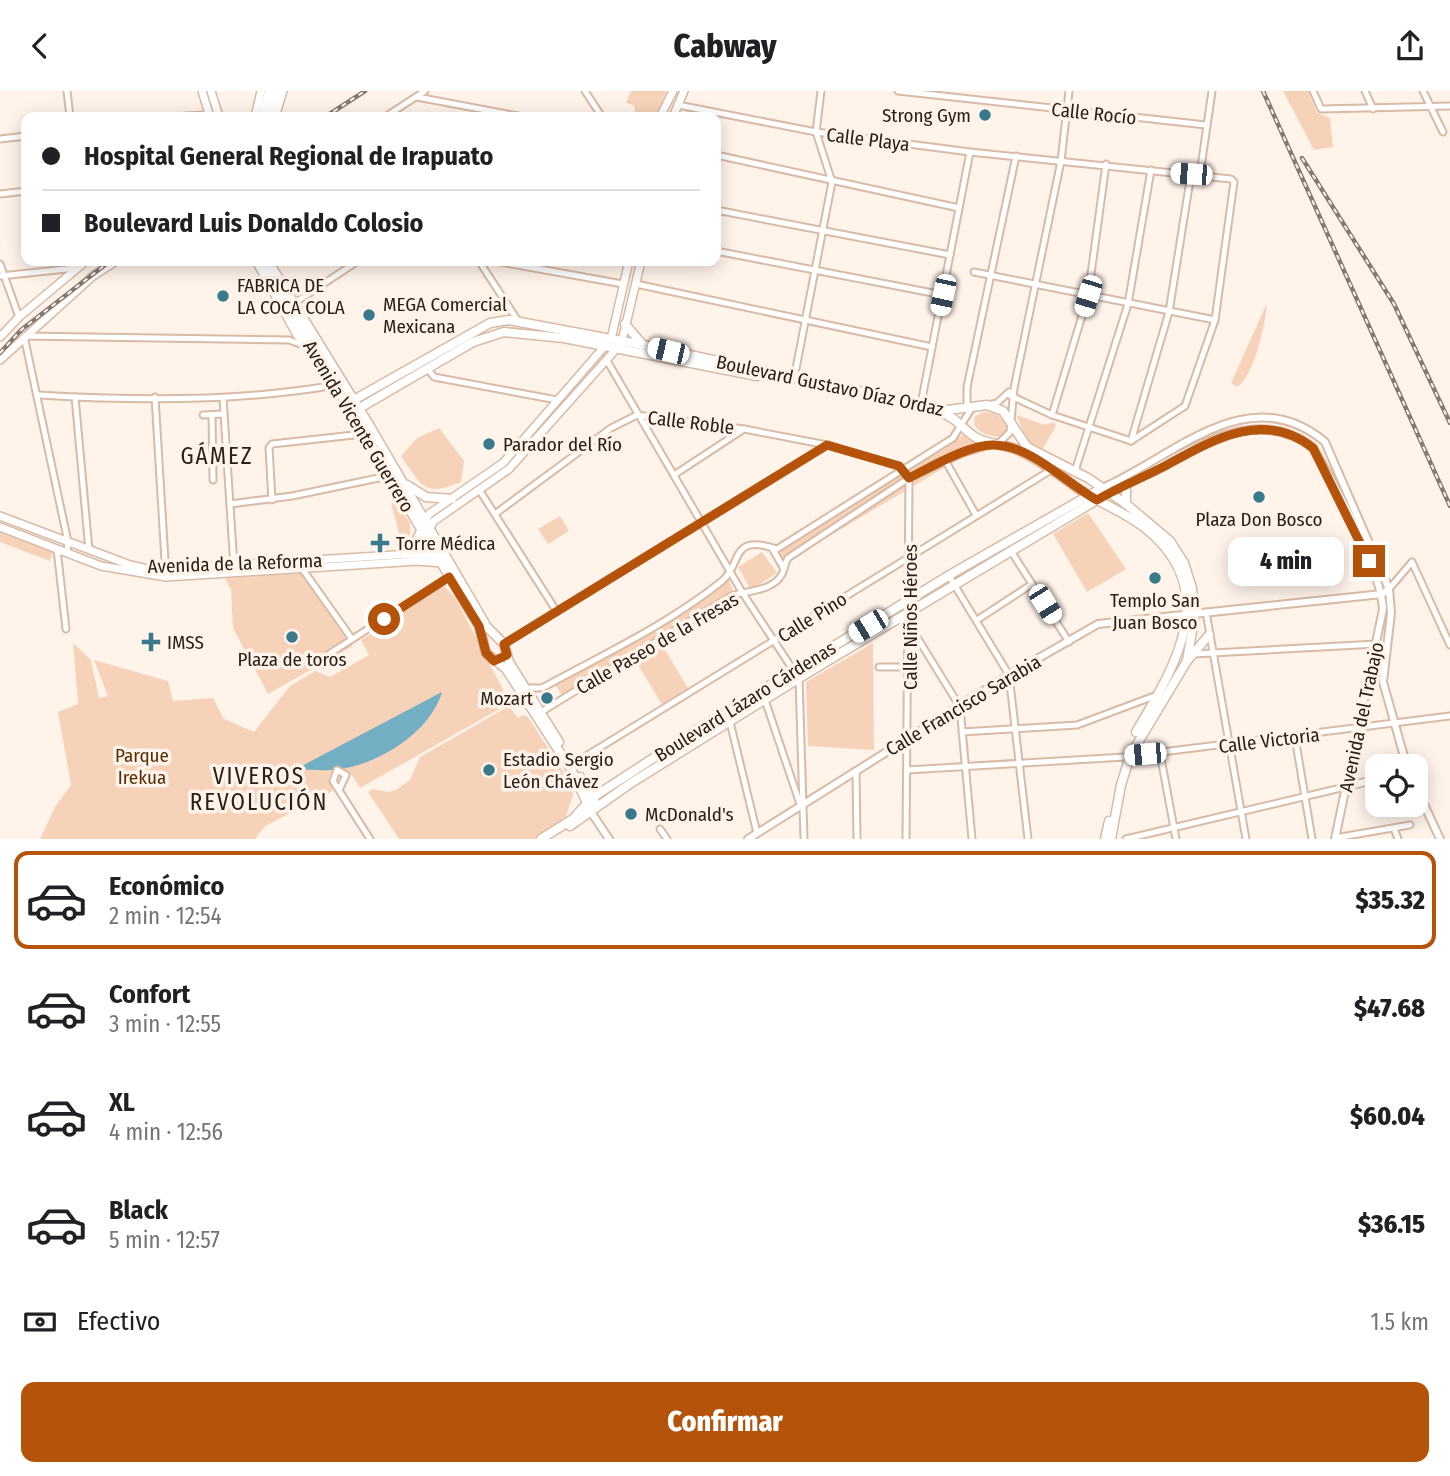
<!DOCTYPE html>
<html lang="es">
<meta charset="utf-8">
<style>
body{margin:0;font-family:"Fira Sans Condensed",sans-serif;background:#f6f6f6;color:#202124;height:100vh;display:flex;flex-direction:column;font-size:26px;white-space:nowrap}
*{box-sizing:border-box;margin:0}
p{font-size:23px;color:#757577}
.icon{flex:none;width:38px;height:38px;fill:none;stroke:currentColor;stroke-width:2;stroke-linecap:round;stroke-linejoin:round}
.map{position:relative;height:748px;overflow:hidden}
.side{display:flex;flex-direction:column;background:#fff;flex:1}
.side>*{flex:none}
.top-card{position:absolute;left:21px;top:21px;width:700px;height:154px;border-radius:14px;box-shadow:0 4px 18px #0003;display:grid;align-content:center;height:154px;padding:0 21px;background:#fff}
.fabs{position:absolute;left:1365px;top:663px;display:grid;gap:14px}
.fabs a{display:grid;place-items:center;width:63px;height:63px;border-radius:14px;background:#fff;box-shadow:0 4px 18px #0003;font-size:35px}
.end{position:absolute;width:32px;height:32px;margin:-16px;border:9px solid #b45309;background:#fff;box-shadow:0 0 0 4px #fff}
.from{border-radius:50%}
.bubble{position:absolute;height:49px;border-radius:14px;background:#fff;box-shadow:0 4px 18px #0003;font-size:23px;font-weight:800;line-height:49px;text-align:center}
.car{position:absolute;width:21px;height:42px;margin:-21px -10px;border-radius:9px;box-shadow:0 0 5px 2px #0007;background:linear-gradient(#fff 24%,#345 0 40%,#fff 0 76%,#345 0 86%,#fff 0)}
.top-card b{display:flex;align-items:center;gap:24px;height:66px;font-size:26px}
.top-card b+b{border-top:2px solid #e0e0e0}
.top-card i{width:18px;height:18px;background:#202124}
ul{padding:12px 0 0;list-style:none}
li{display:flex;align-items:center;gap:21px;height:98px;margin:0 14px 10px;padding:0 7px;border:4px solid transparent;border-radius:14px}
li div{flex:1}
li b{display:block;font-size:26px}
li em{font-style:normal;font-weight:800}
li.selected{border-color:#b45309}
li>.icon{width:63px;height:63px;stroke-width:1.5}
.pay{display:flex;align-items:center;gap:18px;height:77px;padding:0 21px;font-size:26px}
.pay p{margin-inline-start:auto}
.action{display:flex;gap:14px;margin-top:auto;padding:14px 21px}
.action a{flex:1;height:80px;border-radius:14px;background:#b45309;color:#fff;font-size:28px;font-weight:800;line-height:80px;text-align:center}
header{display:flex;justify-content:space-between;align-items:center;height:91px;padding:0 21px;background:#fff;font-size:32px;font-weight:800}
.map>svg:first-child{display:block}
</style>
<header><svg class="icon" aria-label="back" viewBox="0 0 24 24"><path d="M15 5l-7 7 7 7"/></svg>Cabway<svg class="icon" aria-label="share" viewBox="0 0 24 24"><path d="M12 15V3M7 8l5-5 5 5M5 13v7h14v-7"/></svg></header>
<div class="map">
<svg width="1450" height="748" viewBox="0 0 1450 748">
<rect width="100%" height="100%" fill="#fff3ea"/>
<g fill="#f6d3b8">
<polygon points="631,0 667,0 655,26 636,26 634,14 626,12"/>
<polygon points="1283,0 1308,0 1317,22 1330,27 1333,56 1314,59"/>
<path d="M1267 212C1266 231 1253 288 1237 296L1231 292Z"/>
<path d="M984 321C996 322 1005 326 1007 339L1003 345C993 347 980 343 974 334L975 325Z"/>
<polygon points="1016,324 1045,334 1054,331 1056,335 1042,359 1028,351"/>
<path d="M439 337 464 370 461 391C423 406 423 396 401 365L417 347Z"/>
<polygon points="964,343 984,353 784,472 777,458"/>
<polygon points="391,412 398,413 410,432 410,443 402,453"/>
<polygon points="1075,413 1079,418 803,583 798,578"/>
<polygon points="1088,422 1126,478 1087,501 1053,443"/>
<polygon points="560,425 569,440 548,453 538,438"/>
<polygon points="0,440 53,461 50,470 0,451"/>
<polygon points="762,461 777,482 751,499 738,476"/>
<polygon points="301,482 353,555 268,603 233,537 231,499 225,487"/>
<polygon points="729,489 733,499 562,605 555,593"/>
<path d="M443 494 455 506 510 612 360 697C353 684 349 678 333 679L329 686 333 700 265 735 255 748H40L55 716 71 694 58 621 78 613 73 552 91 569 99 607 108 605 94 569 168 590 173 610 213 607 224 628 254 641 290 595 315 580 330 586 369 564 361 549Z"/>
<polygon points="661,552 689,599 663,615 635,569"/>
<polygon points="873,552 874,659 808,655 806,591"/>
<polygon points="791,583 794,587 602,710 598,705"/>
<polygon points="509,615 518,627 522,624 528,626 570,691 573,704 565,728 534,748 399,748 368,701 373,698 388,701 396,699 410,689 420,666"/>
</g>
<path fill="#73afc2" d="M442 601C430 641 380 672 341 678 326 680 311 679 296 678Z"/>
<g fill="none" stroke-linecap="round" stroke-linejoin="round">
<g stroke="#d8bba6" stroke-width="9">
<g id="minor">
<polyline points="67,0 70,26"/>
<polyline points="585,0 602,26"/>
<polyline points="898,0 1206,34"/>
<polyline points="1313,0 1321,18 1450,15"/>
<polyline points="1365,0 1373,18"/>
<polyline points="1423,0 1443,41"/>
<polyline points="417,6 523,26"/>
<polyline points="678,14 816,41 970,61 1231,88 1234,91 1215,229 1185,315 1131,350"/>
<polyline points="172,26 218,23"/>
<polyline points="385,26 425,0"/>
<polyline points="0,48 26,45"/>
<polyline points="716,64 959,117"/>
<polyline points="1200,83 1212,0"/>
<polyline points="0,103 26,100"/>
<polyline points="716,119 950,164"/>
<polyline points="716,160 943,204"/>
<polyline points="479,170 518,230"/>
<polyline points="495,170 623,193"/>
<polyline points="0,173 19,226"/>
<polyline points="974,181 1215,229"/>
<polyline points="0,185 76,177"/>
<polyline points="636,193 932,256"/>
<polyline points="296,211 358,170"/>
<polyline points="606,268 742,501 799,588 804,748"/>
<polyline points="427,277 434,286 557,309"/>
<polyline points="794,288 832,91 816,41 821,0"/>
<polyline points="1007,303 1052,324 1131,350"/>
<path d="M39 304C135 310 240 311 335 294"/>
<polyline points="75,306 89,459"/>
<polyline points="155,306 166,486"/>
<polyline points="223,307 234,476"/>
<polyline points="921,313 970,61"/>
<polyline points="988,314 997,312 1009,301"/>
<polyline points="967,318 967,296 1016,65"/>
<polyline points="203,324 224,323"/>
<polyline points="212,324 213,389"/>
<polyline points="1052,324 1088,205 1106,73"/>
<polyline points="1131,350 1169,221 1191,83"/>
<polyline points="945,369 976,424"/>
<polyline points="1075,380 1128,213 1151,79"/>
<polyline points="674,384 744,338"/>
<polyline points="480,400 557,521"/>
<polyline points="272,409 269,357 272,353 363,343"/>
<polyline points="230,413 292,405 388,385"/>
<polyline points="495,423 611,337 637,324 744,338 827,354 899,375 909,387 906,748"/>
<polyline points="772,457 784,478"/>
<polyline points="57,458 66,538"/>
<polyline points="1011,460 1069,551"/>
<polyline points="67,462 68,451 24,245 289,249 303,254"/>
<polyline points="301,476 352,548"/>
<polyline points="949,485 1009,584 1028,748"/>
<polyline points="1389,498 1412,471 1450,554"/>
<polyline points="1206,521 1246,748"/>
<polyline points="977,529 1032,493"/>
<polyline points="912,538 960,616 972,748"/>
<polyline points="504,553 826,355"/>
<polyline points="1194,563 1377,553"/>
<polyline points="315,572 449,486"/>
<polyline points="879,576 910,576"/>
<path d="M526 597H542C602 564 669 533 722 490 743 473 729 442 777 458L953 347 973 315"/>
<polyline points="765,609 800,713"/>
<path d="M541 621 731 505C746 499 773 501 782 483 785 478 784 473 788 467L909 387 963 362 1000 351 1010 341 1014 297 1061 70 1069 0"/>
<polyline points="729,627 757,742"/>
<polyline points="962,641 1077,634 1157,604"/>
<polyline points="1295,646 1312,748"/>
<polyline points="1160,662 1176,748"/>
<polyline points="1130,665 1450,625"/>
<polyline points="573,673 1051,379"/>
<polyline points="907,679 1125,666"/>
<polyline points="856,680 857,748"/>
<polyline points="340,697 346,684 337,679 333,690 370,748"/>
<polyline points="1394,737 1398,748"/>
<polyline points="660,738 667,748"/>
<polyline points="1335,747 1410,734"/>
<polyline points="1126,748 1345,696"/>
</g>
</g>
<g stroke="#d8bba6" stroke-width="10">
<g id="tertiary">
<path d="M1102 397C1173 367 1248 286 1325 351L1389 498 1391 522 1383 591 1407 676"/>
<path d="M1109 402C1170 375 1248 305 1313 357 1336 395 1380 476 1383 518L1335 748"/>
<polyline points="1345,696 1377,688"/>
<polyline points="1416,696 1440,748"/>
<polyline points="591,721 609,748"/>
<polyline points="748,748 1009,584 1098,533 1382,503 1389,498"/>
</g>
</g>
<g stroke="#d8bba6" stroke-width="10">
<g id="secondary">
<polyline points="202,0 210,26"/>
<polyline points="211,0 219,26"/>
<polyline points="255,26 261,0"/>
<polyline points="275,26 283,0"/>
<polyline points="660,26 673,0"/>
<polyline points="673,26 684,0"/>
<polyline points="256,170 297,244 314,262"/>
<polyline points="0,246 19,226 86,170"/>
<polyline points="0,269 93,185 116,170"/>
<polyline points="0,425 130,474 152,479 411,463 441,465"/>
<polyline points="0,436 101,475 166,486 418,470 441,472"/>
<polyline points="402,461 413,455 429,423 503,372 611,248 629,170"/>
<polyline points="410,463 417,459 434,430 509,378 617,257 622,250 641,170"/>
</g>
</g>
<g stroke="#d8bba6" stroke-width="11">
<g id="primary">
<polyline points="262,26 269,0"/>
<polyline points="269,26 276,0"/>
<polyline points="261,170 479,535 486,562 506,578 572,680 589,716"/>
<polyline points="268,170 371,337 487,536 504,553 509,571 559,651"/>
<polyline points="625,233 643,254"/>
<polyline points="352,310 490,232 509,229 643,254 948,319 987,314 1003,320 1027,356 1088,387 1126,413 1170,450 1184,472 1192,497 1195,522 1187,570 1130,665 1121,694 1111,748"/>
<polyline points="358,318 473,251 504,241 564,247 757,285"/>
<path d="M938 321C957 325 962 339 977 347 990 354 1005 353 1018 359 1039 368 1058 383 1076 396 1098 412 1124 420 1145 437 1223 499 1175 576 1136 641"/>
<polyline points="407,394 426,406 452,408"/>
<polyline points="1126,395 1126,413"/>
<polyline points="1187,570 1209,544"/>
<polyline points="580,686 595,711"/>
<polyline points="570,735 631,692 809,581 1100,407"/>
<polyline points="541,748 573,728 592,707 695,640 953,482 1102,397"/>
<polyline points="1105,748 1109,730"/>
</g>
</g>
<use href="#minor" stroke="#fff" stroke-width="5"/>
<use href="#tertiary" stroke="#fff" stroke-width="6"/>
<use href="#secondary" stroke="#fff" stroke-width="7"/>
<use href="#primary" stroke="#fff" stroke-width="8"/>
<g stroke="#847870" stroke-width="4.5">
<g id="rail">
<polyline points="1263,0 1450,415"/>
<polyline points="325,26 365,0"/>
<polyline points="1302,67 1394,213 1450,332"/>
<polyline points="0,262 21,239 110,170"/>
</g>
</g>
<use href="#rail" stroke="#fff3ea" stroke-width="2" stroke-dasharray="5" stroke-linecap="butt"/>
</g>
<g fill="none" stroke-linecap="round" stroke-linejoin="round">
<path stroke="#b45309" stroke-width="9" d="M384 528 449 486 479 535 486 562 494 570 507 564 504 553 827 354 899 375 909 387C931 376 970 353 994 354 1033 355 1065 392 1097 409 1119 396 1142 387 1165 375 1212 349 1264 318 1313 357L1369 470"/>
</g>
<g fill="#38798c" stroke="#fff3ea" stroke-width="2.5">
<circle cx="985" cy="24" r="7"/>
<circle cx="223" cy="205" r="7"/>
<circle cx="369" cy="224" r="7"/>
<circle cx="489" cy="353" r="7"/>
<circle cx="1259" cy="406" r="7"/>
<path d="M376.5 441.5h7v7h7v7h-7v7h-7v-7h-7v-7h7z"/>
<circle cx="1155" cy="487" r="7"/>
<circle cx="292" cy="546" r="7"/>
<path d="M147.5 540.5h7v7h7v7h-7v7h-7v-7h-7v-7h7z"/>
<circle cx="547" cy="607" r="7"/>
<circle cx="489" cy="679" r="7"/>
<circle cx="631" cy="723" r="7"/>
</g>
<g text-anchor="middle" stroke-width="7" stroke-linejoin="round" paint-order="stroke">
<g font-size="19" fill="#2b2018" stroke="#fff3ea">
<text transform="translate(1094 22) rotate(6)" y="7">Calle Rocío</text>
<text transform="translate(868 48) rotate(7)" y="7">Calle Playa</text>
<text transform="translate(830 294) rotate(12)" y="7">Boulevard Gustavo Díaz Ordaz</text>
<text transform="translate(691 331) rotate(7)" y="7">Calle Roble</text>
<text transform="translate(359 335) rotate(59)" y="7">Avenida Vicente Guerrero</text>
<text transform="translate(235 472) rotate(-2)" y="7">Avenida de la Reforma</text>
<text transform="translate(812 526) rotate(-32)" y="7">Calle Pino</text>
<text transform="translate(910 526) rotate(-90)" y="7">Calle Niños Héroes</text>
<text transform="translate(657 552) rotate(-30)" y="7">Calle Paseo de la Fresas</text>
<text transform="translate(745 610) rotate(-32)" y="7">Boulevard Lázaro Cárdenas</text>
<text transform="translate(963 614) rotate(-31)" y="7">Calle Francisco Sarabia</text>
<text transform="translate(1361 626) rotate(-78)" y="7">Avenida del Trabajo</text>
<text transform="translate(1269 649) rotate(-7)" y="7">Calle Victoria</text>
</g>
<g font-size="19" fill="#2b2018" stroke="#fff3ea" text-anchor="start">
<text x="971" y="31" text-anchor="end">Strong Gym</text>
<text x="237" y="201">FABRICA DE<tspan x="237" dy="22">LA COCA COLA</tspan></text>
<text x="383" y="220">MEGA Comercial<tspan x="383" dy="22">Mexicana</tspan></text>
<text x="503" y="360">Parador del Río</text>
<text x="1259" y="435" text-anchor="middle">Plaza Don Bosco</text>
<text x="396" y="459">Torre Médica</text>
<text x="1155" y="516" text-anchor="middle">Templo San<tspan x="1155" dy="22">Juan Bosco</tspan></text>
<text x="167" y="558">IMSS</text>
<text x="292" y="575" text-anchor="middle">Plaza de toros</text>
<text x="533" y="614" text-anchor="end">Mozart</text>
<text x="503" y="675">Estadio Sergio<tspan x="503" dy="22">León Chávez</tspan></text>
<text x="645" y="730">McDonald's</text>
</g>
<g font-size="19" fill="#572e05" stroke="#fff3ea">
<text x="142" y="671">Parque<tspan x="142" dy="22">Irekua</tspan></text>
</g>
<g font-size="23" letter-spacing="2" fill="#2b2018" stroke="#fff3ea">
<text x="217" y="373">GÁMEZ</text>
<text x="259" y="693">VIVEROS<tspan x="259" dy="26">REVOLUCIÓN</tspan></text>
</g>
</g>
</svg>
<div class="fabs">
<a><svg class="icon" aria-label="locate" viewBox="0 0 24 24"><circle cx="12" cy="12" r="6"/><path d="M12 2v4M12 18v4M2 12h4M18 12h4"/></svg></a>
</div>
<i class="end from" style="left:384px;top:528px"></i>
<i class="end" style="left:1369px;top:470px"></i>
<div class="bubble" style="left:1228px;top:446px;width:116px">4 min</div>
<i class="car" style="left:1191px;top:83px;rotate:274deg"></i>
<i class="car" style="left:943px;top:204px;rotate:192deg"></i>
<i class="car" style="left:1088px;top:205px;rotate:197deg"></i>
<i class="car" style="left:668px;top:260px;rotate:283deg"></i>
<i class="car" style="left:1045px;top:513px;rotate:148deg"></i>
<i class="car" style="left:868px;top:535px;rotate:239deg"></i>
<i class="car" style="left:1145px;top:663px;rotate:265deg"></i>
<div class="top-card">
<b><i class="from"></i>Hospital General Regional de Irapuato</b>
<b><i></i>Boulevard Luis Donaldo Colosio</b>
</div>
</div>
<section class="side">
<ul>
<li class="selected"><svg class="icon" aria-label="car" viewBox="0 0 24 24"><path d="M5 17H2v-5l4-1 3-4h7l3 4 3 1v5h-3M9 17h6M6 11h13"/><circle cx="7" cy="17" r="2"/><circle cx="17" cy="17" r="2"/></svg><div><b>Económico</b><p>2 min · 12:54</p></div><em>$35.32</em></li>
<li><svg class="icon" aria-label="car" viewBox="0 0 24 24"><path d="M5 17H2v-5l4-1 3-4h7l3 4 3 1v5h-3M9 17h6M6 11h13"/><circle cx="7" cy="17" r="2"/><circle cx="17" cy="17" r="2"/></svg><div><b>Confort</b><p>3 min · 12:55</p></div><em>$47.68</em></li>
<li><svg class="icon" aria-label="car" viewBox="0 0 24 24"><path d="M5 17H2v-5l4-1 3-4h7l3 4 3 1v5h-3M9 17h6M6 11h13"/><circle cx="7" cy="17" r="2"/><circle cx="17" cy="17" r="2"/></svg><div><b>XL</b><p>4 min · 12:56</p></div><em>$60.04</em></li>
<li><svg class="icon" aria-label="car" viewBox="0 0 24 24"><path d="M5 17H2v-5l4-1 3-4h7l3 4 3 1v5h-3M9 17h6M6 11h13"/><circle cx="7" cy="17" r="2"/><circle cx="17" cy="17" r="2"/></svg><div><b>Black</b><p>5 min · 12:57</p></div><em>$36.15</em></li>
</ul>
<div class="pay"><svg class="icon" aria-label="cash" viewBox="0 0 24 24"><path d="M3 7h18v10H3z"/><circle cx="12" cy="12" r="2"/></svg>Efectivo<p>1.5 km</p></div>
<div class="action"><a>Confirmar</a></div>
</section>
